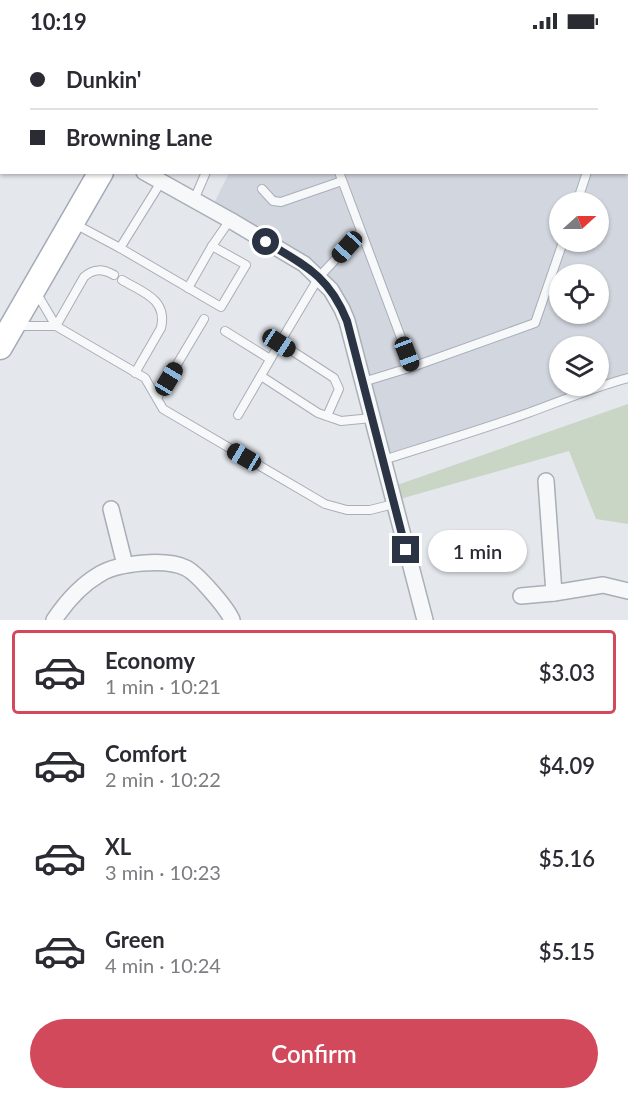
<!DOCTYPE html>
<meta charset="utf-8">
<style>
body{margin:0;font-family:Lato,sans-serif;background:#f7f7f7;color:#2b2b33;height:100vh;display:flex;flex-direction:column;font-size:22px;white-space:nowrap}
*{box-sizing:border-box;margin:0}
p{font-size:20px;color:#7c7c81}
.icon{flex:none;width:33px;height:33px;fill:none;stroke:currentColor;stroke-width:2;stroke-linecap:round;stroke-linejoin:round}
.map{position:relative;height:578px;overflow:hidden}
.details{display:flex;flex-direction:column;background:#fff;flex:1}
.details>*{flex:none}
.hud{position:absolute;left:0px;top:0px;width:628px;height:132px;box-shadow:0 2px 4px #0004;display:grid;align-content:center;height:132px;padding:0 30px;background:#fff}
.needle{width:39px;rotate:69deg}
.controls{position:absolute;left:549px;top:150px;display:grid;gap:12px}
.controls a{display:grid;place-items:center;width:60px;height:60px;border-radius:50%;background:#fff;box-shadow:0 2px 4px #0004;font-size:30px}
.end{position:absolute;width:27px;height:27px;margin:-14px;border:8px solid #2b3445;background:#fff;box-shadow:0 0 0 3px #fff}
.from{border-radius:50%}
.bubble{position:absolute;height:42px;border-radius:21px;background:#fff;box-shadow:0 2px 4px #0004;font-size:20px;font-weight:600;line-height:42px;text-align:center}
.car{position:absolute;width:18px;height:36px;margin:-18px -9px;border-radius:8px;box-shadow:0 0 4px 2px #0007;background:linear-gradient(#222 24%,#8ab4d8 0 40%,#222 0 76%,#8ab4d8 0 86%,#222 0)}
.hud b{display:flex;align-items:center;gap:21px;height:57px;font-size:22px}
.hud b+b{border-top:2px solid #e1e1e2}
.hud i{width:15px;height:15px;background:#2b2b33}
ul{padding:10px 0 0;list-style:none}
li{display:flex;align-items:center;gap:18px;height:84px;margin:0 12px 9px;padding:0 18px;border:3px solid transparent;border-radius:6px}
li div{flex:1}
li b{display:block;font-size:22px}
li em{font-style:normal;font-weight:600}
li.current{border-color:#d1495b}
li>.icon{width:54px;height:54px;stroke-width:1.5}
.action{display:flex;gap:12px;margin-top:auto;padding:12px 30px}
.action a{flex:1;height:69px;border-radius:36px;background:#d1495b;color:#fff;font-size:24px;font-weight:600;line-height:69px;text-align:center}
.status{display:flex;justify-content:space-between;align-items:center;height:42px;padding:0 30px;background:#fff;direction:ltr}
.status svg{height:16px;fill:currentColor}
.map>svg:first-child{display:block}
</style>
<div class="status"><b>10:19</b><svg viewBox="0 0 49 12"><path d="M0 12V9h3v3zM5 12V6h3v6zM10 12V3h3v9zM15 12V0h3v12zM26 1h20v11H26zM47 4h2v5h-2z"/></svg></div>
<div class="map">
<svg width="628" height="578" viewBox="0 0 628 578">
<rect width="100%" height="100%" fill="#e4e7ec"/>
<path fill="#d2d6de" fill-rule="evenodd" d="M235 0H628V336L383 418 331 248 211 167 229 131 627 130V2H238ZM560 160H598V200H560ZM560 232H598V272H560ZM560 304H598V344H560Z"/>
<polygon fill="#c9d6c5" points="628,362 628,482 596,477 569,409 400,457 397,443"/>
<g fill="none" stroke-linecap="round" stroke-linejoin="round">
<g stroke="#a9aeb7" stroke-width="10">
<g id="service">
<polyline points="235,0 238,2"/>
<polyline points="302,0 306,2"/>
<polyline points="290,2 291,0"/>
<polyline points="406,2 406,0"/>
<polyline points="0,6 2,4"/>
<polyline points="627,34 628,33"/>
<polyline points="339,130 412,325"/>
<polyline points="262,147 273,159 281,160 342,139"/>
<polyline points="194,158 206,130"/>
<polyline points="577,160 587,130"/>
<polyline points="75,182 120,206 221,265 246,223 212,204"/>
<polyline points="120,206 161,140"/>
<path d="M122 238C142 250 168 257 161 286L135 331"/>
<polyline points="188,246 212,204 230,178"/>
<polyline points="36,250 56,284 145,336 163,367 325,462 347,468 370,468 394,462"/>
<polyline points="19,284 56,284"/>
<path d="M56 284 84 235C94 226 103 227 114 233"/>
<polyline points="225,289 270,317"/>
<polyline points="280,301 334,336 339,347 327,374"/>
<polyline points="261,334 318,371 341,379 372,376"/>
<polyline points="363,340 412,325 535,281 563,200"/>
<polyline points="157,356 204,277"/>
<polyline points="238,373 288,287 319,235 361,190"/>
<path d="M383 418C431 403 480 388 528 371 561 359 594 345 628 336"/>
</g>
</g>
<g stroke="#a9aeb7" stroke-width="18">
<g id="minor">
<polyline points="144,130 230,178 304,222 331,248 342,267 347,279 425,578"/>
<polyline points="546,439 554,551"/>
<polyline points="111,467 125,523"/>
<polyline points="521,554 554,551 603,543 628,549"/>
<path d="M54 578C66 560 81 543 100 532 118 521 166 516 186 526 198 532 227 566 232 578"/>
</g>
</g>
<g stroke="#a9aeb7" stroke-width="26">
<polyline id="secondary" points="0,48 2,48"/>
</g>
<g stroke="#a3abb8" stroke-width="27">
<g id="primary">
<polyline points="164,2 166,0"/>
<polyline points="0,305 101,130"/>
</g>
</g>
<use href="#service" stroke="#f7f8fa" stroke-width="8"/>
<use href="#minor" stroke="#f7f8fa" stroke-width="15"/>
<use href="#secondary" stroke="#fff" stroke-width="22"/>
<use href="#primary" stroke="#fff" stroke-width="24"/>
</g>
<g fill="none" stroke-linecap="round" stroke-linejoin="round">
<path stroke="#2b3445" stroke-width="8" d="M266 200C306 224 329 234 347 279L406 508"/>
</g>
</svg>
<div class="controls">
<a><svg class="needle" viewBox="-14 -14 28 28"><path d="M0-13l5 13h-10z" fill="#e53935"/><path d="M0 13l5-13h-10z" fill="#7c7c81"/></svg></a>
<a><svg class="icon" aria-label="locate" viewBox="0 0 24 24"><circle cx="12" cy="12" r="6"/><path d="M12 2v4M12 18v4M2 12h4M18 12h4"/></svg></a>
<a><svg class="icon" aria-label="layers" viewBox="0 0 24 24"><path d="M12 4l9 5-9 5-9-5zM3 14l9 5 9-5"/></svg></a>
</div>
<i class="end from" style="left:266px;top:200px"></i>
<i class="end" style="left:406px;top:508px"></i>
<div class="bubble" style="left:428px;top:488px;width:99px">1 min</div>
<i class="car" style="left:347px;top:205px;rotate:222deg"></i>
<i class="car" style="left:279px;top:301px;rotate:123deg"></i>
<i class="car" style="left:407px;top:312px;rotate:159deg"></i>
<i class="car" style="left:169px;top:337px;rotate:31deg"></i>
<i class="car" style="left:244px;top:415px;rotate:300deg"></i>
<div class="hud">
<b><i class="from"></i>Dunkin'</b>
<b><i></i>Browning Lane</b>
</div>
</div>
<section class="details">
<ul>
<li class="current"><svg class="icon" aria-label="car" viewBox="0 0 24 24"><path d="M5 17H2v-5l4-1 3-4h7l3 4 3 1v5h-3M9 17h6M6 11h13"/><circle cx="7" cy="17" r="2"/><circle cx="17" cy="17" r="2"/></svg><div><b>Economy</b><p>1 min · 10:21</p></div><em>$3.03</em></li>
<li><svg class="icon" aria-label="car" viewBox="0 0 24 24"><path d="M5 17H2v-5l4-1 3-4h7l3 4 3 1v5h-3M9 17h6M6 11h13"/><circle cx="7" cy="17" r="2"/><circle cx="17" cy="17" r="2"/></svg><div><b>Comfort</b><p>2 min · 10:22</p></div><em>$4.09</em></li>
<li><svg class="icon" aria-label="car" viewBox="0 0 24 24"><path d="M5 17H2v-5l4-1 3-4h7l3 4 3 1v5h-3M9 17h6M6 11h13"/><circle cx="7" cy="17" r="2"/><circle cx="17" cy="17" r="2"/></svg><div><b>XL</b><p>3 min · 10:23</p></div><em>$5.16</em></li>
<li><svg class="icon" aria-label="car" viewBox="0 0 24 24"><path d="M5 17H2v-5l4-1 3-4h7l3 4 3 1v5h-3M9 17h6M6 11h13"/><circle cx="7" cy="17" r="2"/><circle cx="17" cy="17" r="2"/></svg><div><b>Green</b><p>4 min · 10:24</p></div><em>$5.15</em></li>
</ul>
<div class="action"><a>Confirm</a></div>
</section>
